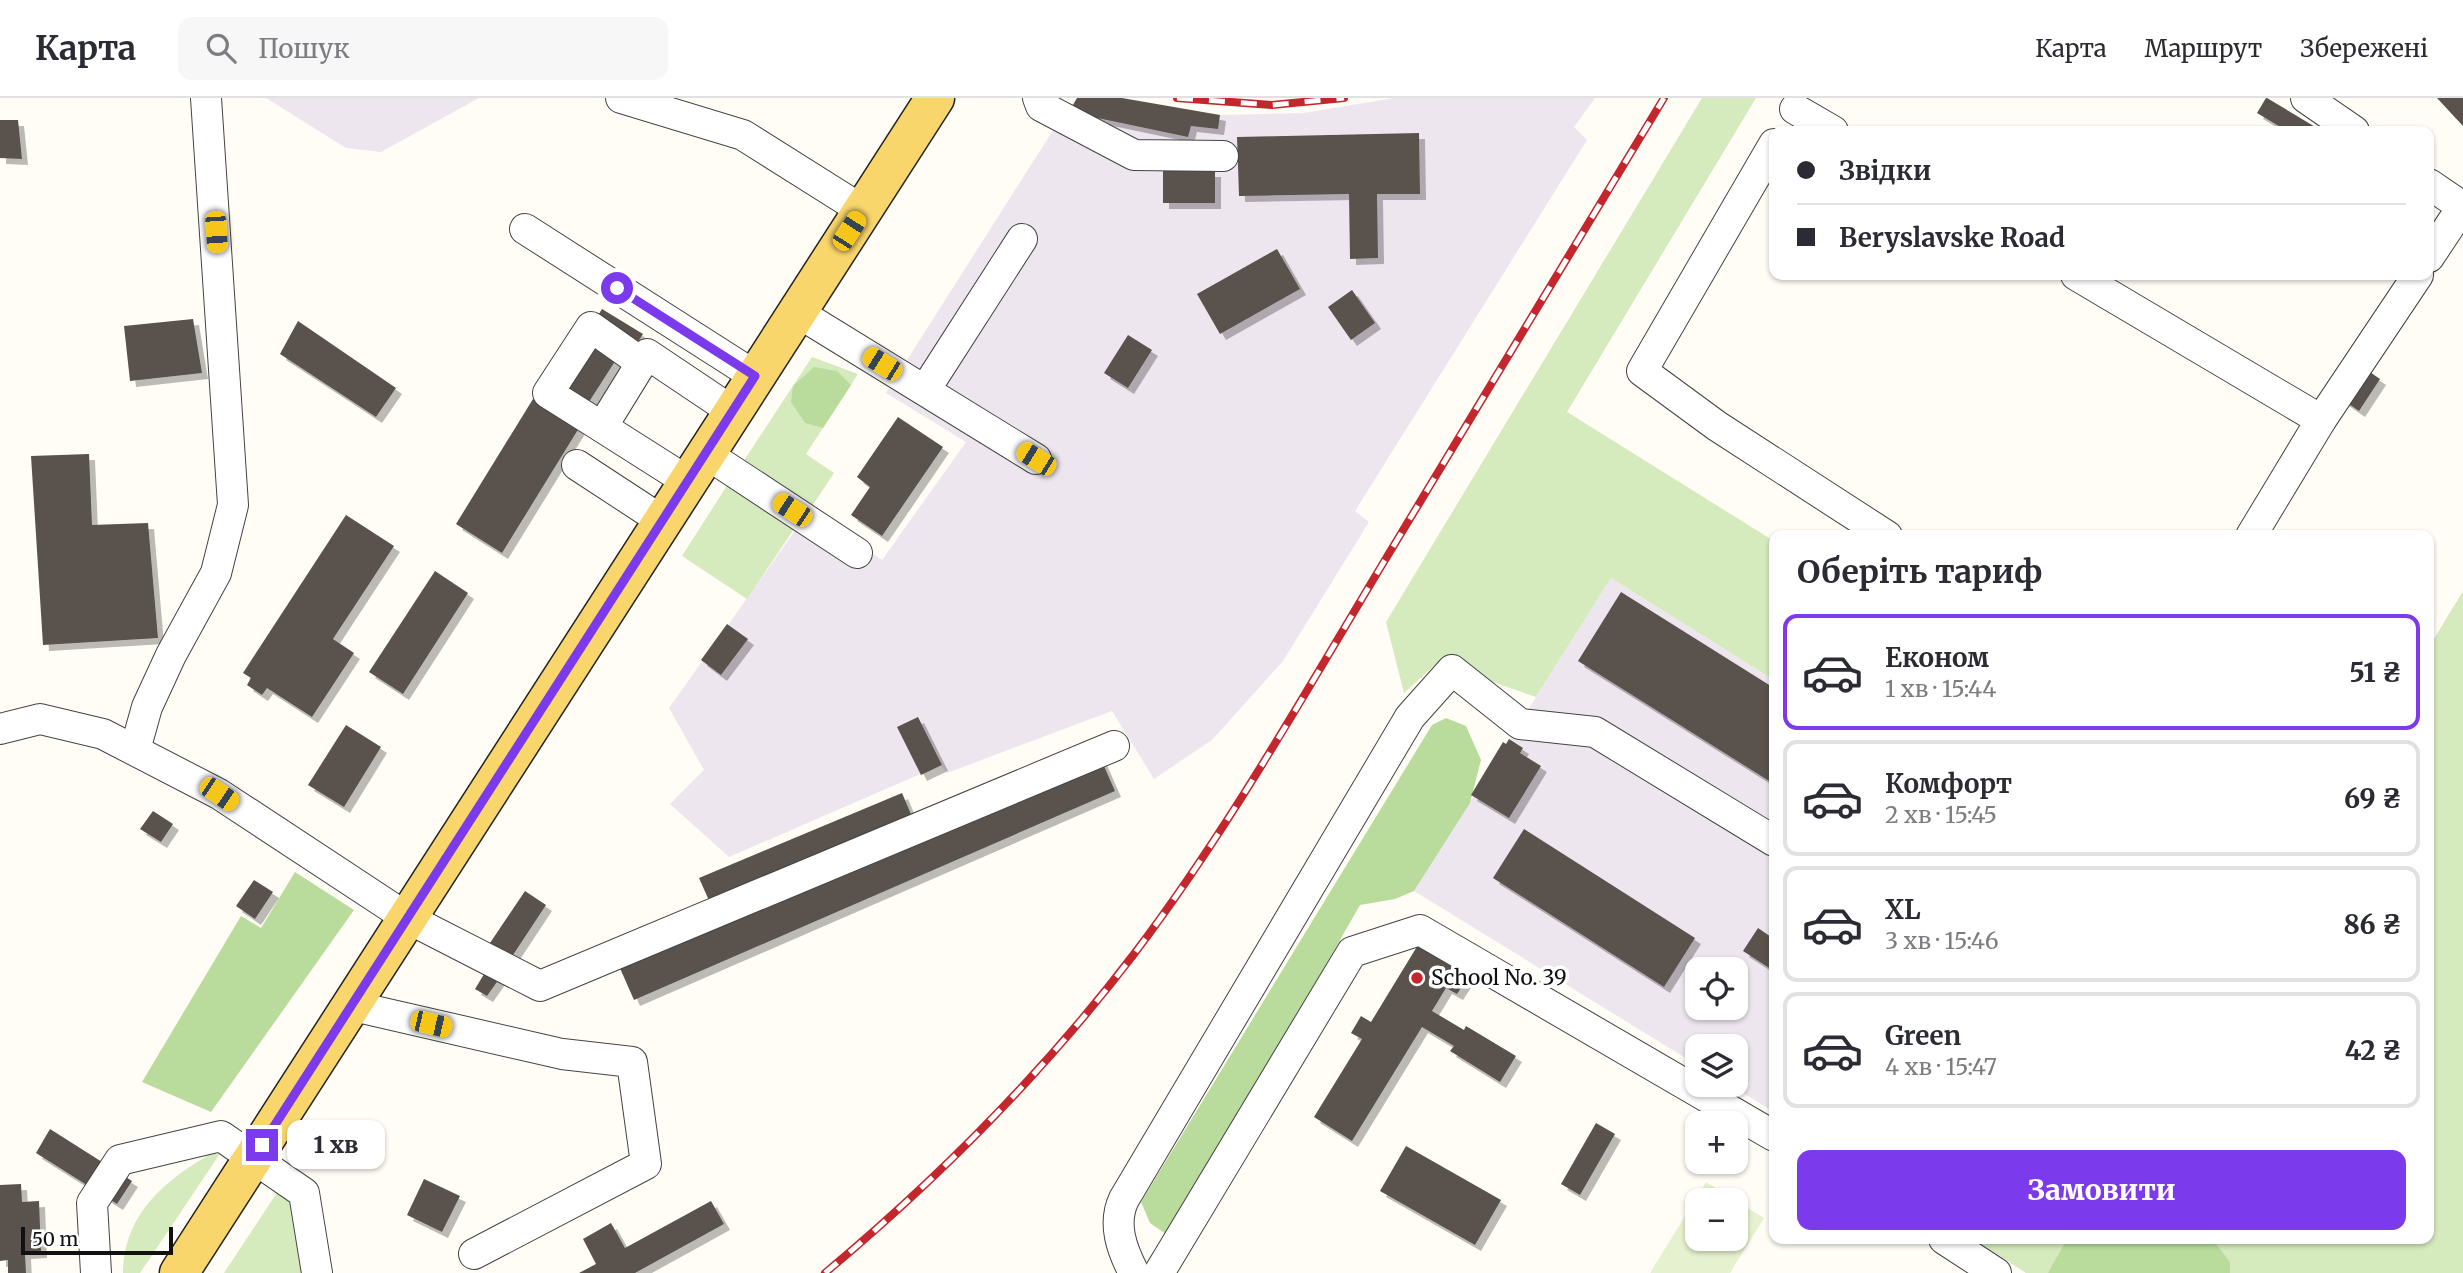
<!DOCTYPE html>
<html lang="uk">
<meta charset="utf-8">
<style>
body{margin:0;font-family:Merriweather,serif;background:#f7f7f7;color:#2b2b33;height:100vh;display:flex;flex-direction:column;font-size:26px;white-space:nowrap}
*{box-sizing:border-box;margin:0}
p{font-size:23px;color:#7c7c81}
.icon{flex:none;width:38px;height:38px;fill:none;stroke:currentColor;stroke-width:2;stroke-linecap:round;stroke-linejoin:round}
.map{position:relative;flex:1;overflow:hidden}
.details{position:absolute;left:1769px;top:432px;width:665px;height:714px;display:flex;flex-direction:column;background:#fff;border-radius:14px;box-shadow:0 2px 5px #0004}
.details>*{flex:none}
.guide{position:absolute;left:1769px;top:28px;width:665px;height:154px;border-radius:14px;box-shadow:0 2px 5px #0004;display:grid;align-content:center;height:154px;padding:0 28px;background:#fff}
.controls{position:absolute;left:1685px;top:859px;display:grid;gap:14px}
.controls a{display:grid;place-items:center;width:63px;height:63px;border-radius:14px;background:#fff;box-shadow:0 2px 5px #0004;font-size:35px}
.scale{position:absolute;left:21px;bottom:18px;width:152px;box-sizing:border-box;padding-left:7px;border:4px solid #111;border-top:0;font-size:19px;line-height:24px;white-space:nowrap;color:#111;-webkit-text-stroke:5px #fff;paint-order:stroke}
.end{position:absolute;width:32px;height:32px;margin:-16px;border:9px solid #7c3aed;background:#fff;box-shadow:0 0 0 4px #fff}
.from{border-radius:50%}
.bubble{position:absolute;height:49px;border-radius:14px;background:#fff;box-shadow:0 2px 5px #0004;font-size:23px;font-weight:800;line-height:49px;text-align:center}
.car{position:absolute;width:21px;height:42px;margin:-21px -10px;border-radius:9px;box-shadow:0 0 5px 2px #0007;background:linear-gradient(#f5c518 24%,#345 0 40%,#f5c518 0 76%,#345 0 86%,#f5c518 0)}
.guide b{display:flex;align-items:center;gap:24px;height:66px;font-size:26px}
.guide b+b{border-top:2px solid #e1e1e2}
.guide i{width:18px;height:18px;background:#2b2b33}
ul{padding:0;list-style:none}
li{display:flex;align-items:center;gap:21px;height:116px;margin:0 14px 10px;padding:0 14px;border:4px solid #e1e1e2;border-radius:14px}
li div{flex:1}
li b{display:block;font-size:26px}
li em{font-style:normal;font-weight:800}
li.current{border-color:#7c3aed}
li>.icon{width:63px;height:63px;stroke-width:1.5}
h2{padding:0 28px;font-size:32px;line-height:84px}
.cta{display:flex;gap:14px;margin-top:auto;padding:14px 28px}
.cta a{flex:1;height:80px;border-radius:14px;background:#7c3aed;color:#fff;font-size:28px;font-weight:800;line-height:80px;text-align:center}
header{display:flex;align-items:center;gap:42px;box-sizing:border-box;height:98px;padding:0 35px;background:#fff;border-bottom:2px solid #e1e1e2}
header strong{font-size:33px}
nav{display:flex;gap:38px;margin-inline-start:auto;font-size:24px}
.search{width:490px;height:63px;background:#f7f7f7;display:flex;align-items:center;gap:18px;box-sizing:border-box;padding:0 24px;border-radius:14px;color:#7c7c81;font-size:26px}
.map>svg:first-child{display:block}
</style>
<header>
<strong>Карта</strong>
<div class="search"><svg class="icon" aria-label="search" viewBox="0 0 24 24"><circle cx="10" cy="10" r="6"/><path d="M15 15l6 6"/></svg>Пошук</div>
<nav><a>Карта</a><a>Маршрут</a><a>Збережені</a></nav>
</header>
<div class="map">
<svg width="2463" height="1175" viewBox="0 0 2463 1175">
<defs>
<filter id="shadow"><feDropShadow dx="6" dy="6" stdDeviation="0" flood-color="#0004"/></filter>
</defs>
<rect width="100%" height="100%" fill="#fffdf5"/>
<g fill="#eee6ef" fill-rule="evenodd">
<polygon points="266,0 479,0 381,54 346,50"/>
<polygon points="1077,0 1220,17 1304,15 1394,0 1595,0 1574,29 1587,42 1355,413 1369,424 1283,563 1212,642 1154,681 1112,613 947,675 941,667 729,759 670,706 704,672 669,610 809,413 882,462 966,344 886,295 1057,26"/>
<path d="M1611 480 1774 582V1014L1730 987H1736V948H1698L1697 967 1414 793ZM1698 872H1736V910H1698Z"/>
</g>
<g fill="#d5ebbd">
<polygon points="1702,0 1756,0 1567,314 1774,443 1774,582 1611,480 1536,599 1437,565 1404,595 1386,524"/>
<polygon points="812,259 858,276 806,356 834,375 809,413 741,367"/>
<polygon points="728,386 796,428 747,501 682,458"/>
<polygon points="2463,493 2463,1175 2026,1175 1974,1141 2429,1141 2429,549"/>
<path d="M214 1054 219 1057 140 1175H123C123 1116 166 1081 214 1054Z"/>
<polygon points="280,1090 295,1103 307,1175 224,1175"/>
</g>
<g fill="#b9dc9c">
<polygon points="814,269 837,273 851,287 823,330 805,325 791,304 793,288"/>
<polygon points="1446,620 1466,628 1481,662 1470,705 1414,793 1395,801 1360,807 1170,1139 1150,1125 1141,1104 1432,627"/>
<polygon points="295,774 354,812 211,1014 142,984 241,818 261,830"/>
<polygon points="2067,1141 2212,1141 2230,1164 2230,1175 2048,1175"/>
</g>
<polygon fill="#e6f2cf" points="1706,1084 1736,1102 1698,1102 1698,1141 1736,1141 1736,1103 1764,1120 1730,1175 1650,1175"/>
<g fill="#5a524d" filter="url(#shadow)">
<polygon points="1077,0 1122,0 1220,17 1218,31 1191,28 1188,39 1069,14"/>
<polygon points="2266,0 2267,0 2322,33 2287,33 2257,15"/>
<polygon points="2437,0 2463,0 2463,28"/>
<polygon points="0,22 18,22 22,61 0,60"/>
<polygon points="1419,35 1420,96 1377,96 1378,160 1350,161 1349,96 1239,98 1237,39"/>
<rect x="1163" y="73" width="52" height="32"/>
<polygon points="1277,151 1300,191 1220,236 1197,196"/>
<polygon points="1352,192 1375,225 1351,242 1328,209"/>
<polygon points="602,211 643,236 634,250 594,224"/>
<polygon points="193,221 202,275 130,283 124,228"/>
<polygon points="298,223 396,290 376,319 280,256"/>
<polygon points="1128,237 1152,252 1128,290 1104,275"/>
<polygon points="600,241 621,254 587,307 566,293"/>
<polygon points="2364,270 2380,281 2359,313 2343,302"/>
<polygon points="533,301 579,330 502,455 456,426"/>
<polygon points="898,319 943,349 882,438 851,417 870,389 857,379"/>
<polygon points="89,356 92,427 148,425 158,540 43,547 31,358"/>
<polygon points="346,417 394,448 333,541 354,555 312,619 267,590 262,597 247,587 251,580 243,575"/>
<polygon points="435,473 468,495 403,596 369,574"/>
<polygon points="1621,494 1774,590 1774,686 1578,563"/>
<polygon points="727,526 748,541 721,577 701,562"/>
<polygon points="918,619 942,667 921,677 897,629"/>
<polygon points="346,627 381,649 344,709 308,687"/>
<polygon points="1509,641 1523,650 1520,655 1541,668 1509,720 1471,697 1503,644 1506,646"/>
<polygon points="1100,659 1115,693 634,902 619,868"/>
<polygon points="902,695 913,721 711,807 699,780"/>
<polygon points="153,713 173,726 161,744 140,731"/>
<polygon points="1524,731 1695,840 1664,889 1493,780"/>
<polygon points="254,782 273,794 255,821 236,808"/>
<polygon points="525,793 546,807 511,860 490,845"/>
<polygon points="1758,830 1774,841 1774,873 1743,853"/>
<polygon points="1421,842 1472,873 1457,896 1446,890 1432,913 1464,932 1466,928 1516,958 1500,984 1450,953 1454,948 1422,929 1352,1043 1314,1019 1362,941 1351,935 1361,918 1371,924"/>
<polygon points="486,873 499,881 487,898 475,891"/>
<polygon points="1596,1025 1615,1036 1580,1097 1561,1086"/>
<polygon points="50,1031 132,1083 117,1106 36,1055"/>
<polygon points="1406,1048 1501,1102 1475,1147 1380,1093"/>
<polygon points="424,1081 460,1098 442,1134 407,1117"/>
<polygon points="21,1086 22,1104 39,1103 41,1154 25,1155 26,1175 8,1175 8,1162 0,1163 0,1087"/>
<polygon points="711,1103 724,1126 635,1175 579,1175 596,1166 583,1141 611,1125 625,1150"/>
</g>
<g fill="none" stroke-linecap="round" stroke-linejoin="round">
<g stroke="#444" stroke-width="32">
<g id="minor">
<polyline points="621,0 743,37 862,112"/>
<polyline points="1038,0 1041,8 1134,57 1223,58"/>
<polyline points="2306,0 2354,33"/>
<polyline points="1795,11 1833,33"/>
<polyline points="1774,46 1642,273 1717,328 1887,438"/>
<polyline points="2429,86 2463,109"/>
<polyline points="525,131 755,278"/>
<polyline points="2429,159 2463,108"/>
<polyline points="2076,177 2321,322"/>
<polyline points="797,214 1036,361"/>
<polyline points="925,292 1022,141"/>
<polyline points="602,329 548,295 591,229 642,265"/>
<polyline points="705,355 857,455"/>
<polyline points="577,367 661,422"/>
<polyline points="687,383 602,329 647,256 732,313"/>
<polyline points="2251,438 2321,322 2418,177"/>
<polyline points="0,631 40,621 103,636 219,696 409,821 540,888 1114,648"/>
<polyline points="135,652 147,609 171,557 216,475 233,407 206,0"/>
<polyline points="353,908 562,956 632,964 646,1066 474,1156"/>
<polyline points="1944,1141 1996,1175"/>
<polyline points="96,1175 92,1105 120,1062 221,1038 304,1095 317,1175"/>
<path d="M1134 1175C1122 1152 1112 1126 1124 1101L1410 619 1452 572 1520 626 1595 634 1774 743"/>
<polyline points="1159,1175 1352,854 1420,832 1774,1038"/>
</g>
</g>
<g stroke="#222" stroke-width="41">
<polyline id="major" points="179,1175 935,0"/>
</g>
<use href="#minor" stroke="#fff" stroke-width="30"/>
<use href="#major" stroke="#f9d66b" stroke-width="38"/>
<g stroke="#c4262e" stroke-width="8">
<g id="rail">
<polyline points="1177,0 1272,7 1344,0"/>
<path d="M825 1175C939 1080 1044 974 1134 856 1228 732 1305 595 1385 462 1478 308 1571 154 1664 0"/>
</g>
</g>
<use href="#rail" stroke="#fff" stroke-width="5" stroke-dasharray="16" stroke-linecap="butt"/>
</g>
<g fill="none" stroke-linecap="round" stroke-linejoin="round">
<polyline stroke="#7c3aed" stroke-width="9" points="262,1047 755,278 617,190"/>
</g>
<circle fill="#c4262e" stroke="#fff" stroke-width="2.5" cx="1417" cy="880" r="7"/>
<g text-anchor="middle" stroke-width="7" stroke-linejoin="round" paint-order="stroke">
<g font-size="21" fill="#111" stroke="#fff" text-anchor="start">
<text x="1431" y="887">School No. 39</text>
</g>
</g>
</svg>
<div class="controls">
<a><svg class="icon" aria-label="locate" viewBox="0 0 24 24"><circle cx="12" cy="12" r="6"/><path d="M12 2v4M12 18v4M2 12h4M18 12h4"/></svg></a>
<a><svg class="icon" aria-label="layers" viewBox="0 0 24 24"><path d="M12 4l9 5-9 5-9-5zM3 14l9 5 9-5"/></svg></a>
<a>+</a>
<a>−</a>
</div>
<div class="scale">50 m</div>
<i class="end from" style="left:617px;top:190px"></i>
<i class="end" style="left:262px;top:1047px"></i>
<div class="bubble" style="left:287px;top:1022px;width:98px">1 хв</div>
<i class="car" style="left:849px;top:133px;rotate:33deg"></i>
<i class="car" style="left:216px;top:134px;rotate:176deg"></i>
<i class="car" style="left:882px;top:266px;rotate:302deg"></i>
<i class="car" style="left:1036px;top:361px;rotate:302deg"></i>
<i class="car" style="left:792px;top:412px;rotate:303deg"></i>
<i class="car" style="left:219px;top:696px;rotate:124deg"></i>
<i class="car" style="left:431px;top:926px;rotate:103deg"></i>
<div class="guide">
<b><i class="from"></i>Звідки</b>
<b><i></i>Beryslavske Road</b>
</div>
<section class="details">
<h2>Оберіть тариф</h2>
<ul>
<li class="current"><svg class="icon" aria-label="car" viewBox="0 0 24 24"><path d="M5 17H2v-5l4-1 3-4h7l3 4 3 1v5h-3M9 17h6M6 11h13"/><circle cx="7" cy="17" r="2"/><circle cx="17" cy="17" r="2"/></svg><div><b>Економ</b><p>1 хв · 15:44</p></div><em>51 ₴</em></li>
<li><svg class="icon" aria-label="car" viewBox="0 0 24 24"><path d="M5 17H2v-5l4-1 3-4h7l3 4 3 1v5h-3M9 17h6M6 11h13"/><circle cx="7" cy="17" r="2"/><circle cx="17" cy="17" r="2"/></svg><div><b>Комфорт</b><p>2 хв · 15:45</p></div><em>69 ₴</em></li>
<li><svg class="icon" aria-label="car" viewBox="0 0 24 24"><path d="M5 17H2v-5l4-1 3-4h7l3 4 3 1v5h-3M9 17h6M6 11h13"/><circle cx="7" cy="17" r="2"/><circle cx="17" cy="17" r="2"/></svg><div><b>XL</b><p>3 хв · 15:46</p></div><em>86 ₴</em></li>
<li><svg class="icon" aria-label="car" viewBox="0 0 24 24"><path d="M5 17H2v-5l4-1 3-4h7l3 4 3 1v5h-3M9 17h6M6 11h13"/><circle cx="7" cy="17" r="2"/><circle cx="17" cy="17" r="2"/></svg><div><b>Green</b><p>4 хв · 15:47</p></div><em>42 ₴</em></li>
</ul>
<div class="cta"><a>Замовити</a></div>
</section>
</div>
